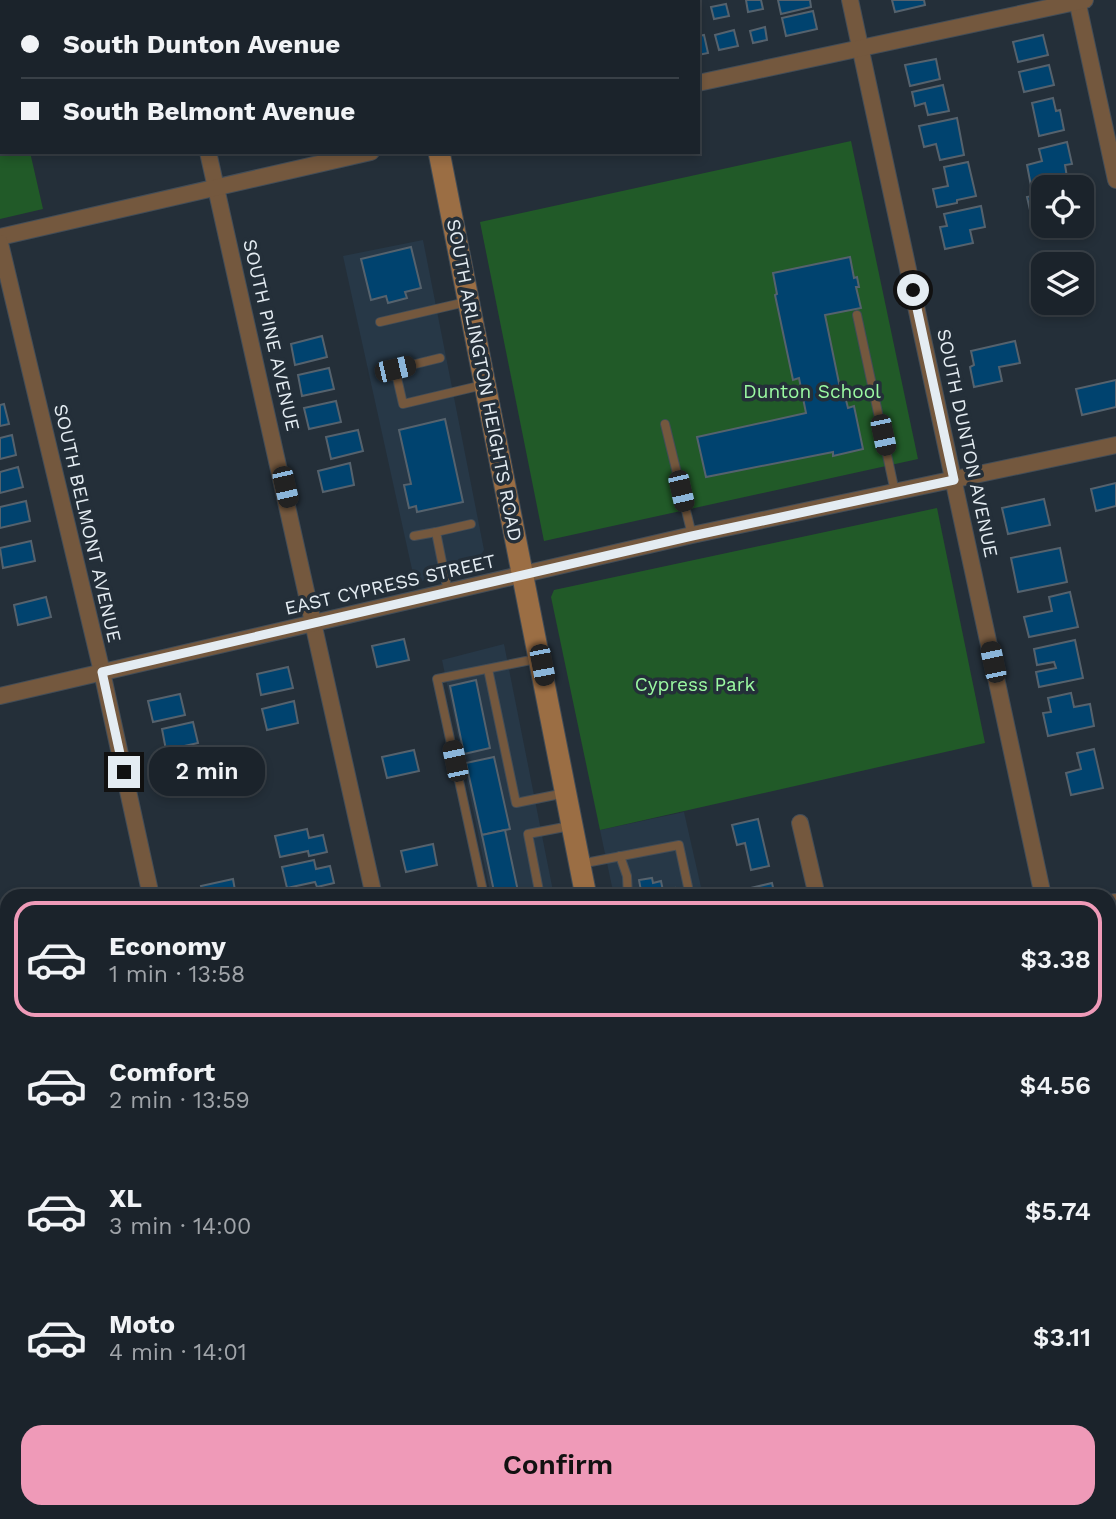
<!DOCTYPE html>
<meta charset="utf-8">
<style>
body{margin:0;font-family:"Work Sans",sans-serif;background:#242b33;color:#f1f3f6;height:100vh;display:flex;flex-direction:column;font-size:26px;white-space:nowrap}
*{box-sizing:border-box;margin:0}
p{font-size:23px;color:#a0a4a9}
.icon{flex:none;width:38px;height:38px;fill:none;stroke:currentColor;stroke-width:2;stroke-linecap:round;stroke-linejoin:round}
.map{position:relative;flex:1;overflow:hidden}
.sheet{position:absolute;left:0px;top:889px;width:1116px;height:630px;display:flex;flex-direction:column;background:#1b232b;border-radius:21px 21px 0 0;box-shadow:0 4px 10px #0003,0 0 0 2px #394047}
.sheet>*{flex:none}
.hud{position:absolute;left:0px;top:0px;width:700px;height:154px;box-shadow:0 4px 10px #0003,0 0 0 2px #394047;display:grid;align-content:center;height:154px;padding:0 21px;background:#1b232b}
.fabs{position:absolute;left:1031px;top:175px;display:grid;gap:14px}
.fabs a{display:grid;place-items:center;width:63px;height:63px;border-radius:14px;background:#1b232b;box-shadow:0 4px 10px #0003,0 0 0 2px #394047;font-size:35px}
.end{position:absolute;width:32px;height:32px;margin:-16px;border:9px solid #e4ecf2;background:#111;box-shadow:0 0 0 4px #111}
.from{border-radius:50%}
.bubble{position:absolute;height:49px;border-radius:21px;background:#1b232b;box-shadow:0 4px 10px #0003,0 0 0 2px #394047;font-size:23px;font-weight:600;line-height:49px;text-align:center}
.car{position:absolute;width:21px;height:42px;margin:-21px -10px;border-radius:9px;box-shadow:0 0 5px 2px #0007;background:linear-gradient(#222 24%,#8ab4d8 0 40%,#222 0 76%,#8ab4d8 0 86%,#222 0)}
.hud b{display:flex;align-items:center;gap:24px;height:66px;font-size:26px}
.hud b+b{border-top:2px solid #394047}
.hud i{width:18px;height:18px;background:#f1f3f6}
ul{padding:12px 0 0;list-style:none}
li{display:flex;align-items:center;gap:21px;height:116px;margin:0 14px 10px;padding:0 7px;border:4px solid transparent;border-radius:21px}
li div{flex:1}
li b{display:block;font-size:26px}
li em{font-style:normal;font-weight:600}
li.on{border-color:#ef9ab8}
li>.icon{width:63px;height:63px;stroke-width:1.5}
.action{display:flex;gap:14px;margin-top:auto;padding:14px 21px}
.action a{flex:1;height:80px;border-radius:21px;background:#ef9ab8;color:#111;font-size:28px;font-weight:600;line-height:80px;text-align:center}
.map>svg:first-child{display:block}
</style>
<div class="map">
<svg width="1116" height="1519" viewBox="0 0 1116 1519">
<rect width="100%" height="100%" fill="#242f39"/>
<g fill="#273847">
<polygon points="423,240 484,550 474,566 415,583 343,256"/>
<polygon points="504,644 554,896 491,896 442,660"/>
<polygon points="684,812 703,896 614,896 600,830"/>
<polygon points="530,1512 665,1512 647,1519 531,1519"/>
</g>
<g fill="#215a28">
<polygon points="0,0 51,2 2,2 2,152 30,152 43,209 0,219"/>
<polygon points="851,141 918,459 544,541 480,222"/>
<polygon points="937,508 985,743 600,830 551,597 554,590"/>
</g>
<g fill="#00436f" stroke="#55626d" stroke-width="2">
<polygon points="746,0 761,0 763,9 748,12"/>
<polygon points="778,0 810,0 811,7 781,14"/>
<polygon points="892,0 924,0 925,5 895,12"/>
<polygon points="726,4 729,16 714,19 711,7"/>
<polygon points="813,11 817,29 786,36 782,18"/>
<polygon points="765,27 767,40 753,43 750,31"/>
<polygon points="734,30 738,46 719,50 715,35"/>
<polygon points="704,35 708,53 698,55 698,36"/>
<polygon points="1043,35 1048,55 1018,62 1013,42"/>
<polygon points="936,59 940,79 910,86 905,65"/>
<polygon points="1049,65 1054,85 1024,92 1019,72"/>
<polygon points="943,85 949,111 928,115 925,103 915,106 912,92"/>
<polygon points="1053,98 1056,111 1060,110 1064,130 1039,136 1032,103"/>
<polygon points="957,118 964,155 940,160 936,144 924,147 919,126"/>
<polygon points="1067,142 1072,164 1065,165 1067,177 1031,186 1027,165 1042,161 1039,149"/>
<polygon points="968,162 976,196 957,200 957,203 937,207 933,189 948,186 944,167"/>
<polygon points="1043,194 1043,226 1056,227 1035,232 1027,197"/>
<polygon points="981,206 985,227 970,230 973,243 945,249 940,227 947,226 944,214"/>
<polygon points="411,247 421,288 405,292 407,298 388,303 386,296 371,300 361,259"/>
<polygon points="850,257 854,278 857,277 859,287 856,287 861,308 825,315 840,388 843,388 848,408 854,406 863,449 833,456 833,452 706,477 697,437 806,413 799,378 793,380 775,295 777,294 773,273"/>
<polygon points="322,336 327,357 295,365 291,344"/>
<polygon points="1015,341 1020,363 999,367 1002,381 974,387 970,367 974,365 971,351"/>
<polygon points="329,368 334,389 302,396 298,375"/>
<polygon points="1116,380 1116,407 1082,415 1076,389"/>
<polygon points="336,401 341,422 309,429 304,408"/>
<polygon points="4,404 9,424 0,426 0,405"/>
<polygon points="445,419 463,502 417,512 416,506 409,508 404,485 411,484 399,430"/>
<polygon points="358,430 363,451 331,459 326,437"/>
<polygon points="12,435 16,455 0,459 0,438"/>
<polygon points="350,463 354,485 323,492 318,471"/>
<polygon points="18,467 23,487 0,493 0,472"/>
<polygon points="1116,483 1116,506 1096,511 1091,489"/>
<polygon points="1044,499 1050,525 1008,534 1002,508"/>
<polygon points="26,501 30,521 0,528 0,507"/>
<polygon points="31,541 35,561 3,568 0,548"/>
<polygon points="1060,548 1067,582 1018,592 1011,558"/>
<polygon points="1070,592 1078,627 1029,637 1024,617 1052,611 1049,597"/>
<polygon points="46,597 51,617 18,625 14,605"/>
<polygon points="404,639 409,660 377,667 372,646"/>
<polygon points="1075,640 1083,678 1039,687 1036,672 1056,668 1054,662 1037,665 1034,649"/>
<polygon points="288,667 293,688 261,695 257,674"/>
<polygon points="476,680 490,748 464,754 450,686"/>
<polygon points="1071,693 1074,707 1090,704 1094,726 1048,736 1043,713 1051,712 1048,698"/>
<polygon points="180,694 185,715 153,722 148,701"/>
<polygon points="294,701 298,723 267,730 262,709"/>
<polygon points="193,722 198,743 166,750 162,729"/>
<polygon points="1094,749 1103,788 1071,795 1066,773 1081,769 1077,753"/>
<polygon points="414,750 419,771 387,778 382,757"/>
<polygon points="494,757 510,829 482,835 466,763"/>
<polygon points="758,819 769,866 751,870 745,843 737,845 732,825"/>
<polygon points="307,829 309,838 323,835 327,852 309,856 308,851 280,857 275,836"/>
<polygon points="505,830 519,896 495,896 482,835"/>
<polygon points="433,844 437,865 406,872 401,851"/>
<polygon points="314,860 316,869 330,866 334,883 317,887 315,882 287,888 282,867"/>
<polygon points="652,878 653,883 661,881 663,891 675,888 677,896 642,896 639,880"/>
<polygon points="233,879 236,896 203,896 201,886"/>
<polygon points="772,883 775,896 735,896 734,892"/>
<polygon points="7,928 7,949 0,951 0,929"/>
<polygon points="7,961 7,982 0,984 0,963"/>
<polygon points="7,994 7,1016 0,1017 0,996"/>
<polygon points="572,1512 573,1517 562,1519 544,1519 542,1513"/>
</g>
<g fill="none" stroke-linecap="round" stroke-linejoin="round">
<g stroke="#434d57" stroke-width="10">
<g id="service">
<polyline points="857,315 895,492"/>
<polyline points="380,322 466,302"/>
<polyline points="440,358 395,369 403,404 483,385"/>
<polyline points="665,424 692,535"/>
<polyline points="414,536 436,532"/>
<polyline points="448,592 436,532 471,524"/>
<polyline points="488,669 516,803 565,793"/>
<polyline points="620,856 627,876 628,896"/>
<polyline points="580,864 679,845 690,896"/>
<polyline points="484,896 437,679 536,659"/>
<polyline points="540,896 528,834 570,826"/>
<polyline points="539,1512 541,1519"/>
</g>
</g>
<g stroke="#434d57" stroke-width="18">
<g id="minor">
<polyline points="145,0 146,2"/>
<polyline points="625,0 625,2"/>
<polyline points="850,0 1043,896"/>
<polyline points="1077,0 1116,180"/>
<polyline points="207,2 215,0"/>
<polyline points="698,83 1085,0"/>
<polyline points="208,152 374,896"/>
<polyline points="0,237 371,152"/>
<polyline points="0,243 102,672 151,896"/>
<polyline points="0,696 692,535 1116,445"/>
<polyline points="800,823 817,896"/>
<polyline points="1110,903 1116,902"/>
<polyline points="0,1152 7,1150"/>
<polyline points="1110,1187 1116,1216"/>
<polyline points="0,1221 7,1253"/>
<polyline points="65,1512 66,1519"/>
<polyline points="286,1512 287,1519"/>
<polyline points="505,1512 507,1519"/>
<polyline points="1089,1517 1090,1519"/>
</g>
</g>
<g stroke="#434d57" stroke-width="23">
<g id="secondary">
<polyline points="410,0 410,2"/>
<polyline points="439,152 586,896"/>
<polyline points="1110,1441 1116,1440"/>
<polyline points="1110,1475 1116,1474"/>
<polyline points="749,1512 752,1519"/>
<polyline points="697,1519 727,1512"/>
<polyline points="896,1519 928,1512"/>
</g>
</g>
<use href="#service" stroke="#74583e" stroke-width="8"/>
<use href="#minor" stroke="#74583e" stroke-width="16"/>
<use href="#secondary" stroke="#9b6e44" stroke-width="21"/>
</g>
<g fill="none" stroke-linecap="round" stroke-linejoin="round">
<polyline stroke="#e4ecf2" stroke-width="9" points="124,772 102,672 692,536 954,480 913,290"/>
</g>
<g text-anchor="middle" stroke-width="7" stroke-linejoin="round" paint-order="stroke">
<g font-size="19" fill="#e4ecf2" stroke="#242f39">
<text transform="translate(272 335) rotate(77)" y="7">SOUTH PINE AVENUE</text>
<text transform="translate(485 380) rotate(79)" y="7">SOUTH ARLINGTON HEIGHTS ROAD</text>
<text transform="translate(968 443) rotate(78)" y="7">SOUTH DUNTON AVENUE</text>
<text transform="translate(88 523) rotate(77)" y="7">SOUTH BELMONT AVENUE</text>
<text transform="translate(390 584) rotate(-13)" y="7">EAST CYPRESS STREET</text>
</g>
<g font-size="19" fill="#9bfaa2" stroke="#242f39">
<text x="812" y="398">Dunton School</text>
<text x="695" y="691">Cypress Park</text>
</g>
</g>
</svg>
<div class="fabs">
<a><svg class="icon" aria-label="locate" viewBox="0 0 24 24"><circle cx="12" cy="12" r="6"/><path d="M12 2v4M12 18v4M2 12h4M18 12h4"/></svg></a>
<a><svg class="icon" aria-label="layers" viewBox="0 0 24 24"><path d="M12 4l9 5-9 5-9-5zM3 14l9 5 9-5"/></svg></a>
</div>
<i class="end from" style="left:913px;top:290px"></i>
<i class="end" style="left:124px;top:772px"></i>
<div class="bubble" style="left:149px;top:747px;width:116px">2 min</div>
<i class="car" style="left:395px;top:369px;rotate:77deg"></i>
<i class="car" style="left:883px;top:435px;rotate:168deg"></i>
<i class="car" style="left:285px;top:487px;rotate:167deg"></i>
<i class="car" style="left:681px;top:491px;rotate:167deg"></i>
<i class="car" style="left:993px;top:662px;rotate:348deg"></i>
<i class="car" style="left:542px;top:665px;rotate:169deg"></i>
<i class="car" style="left:455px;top:761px;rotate:348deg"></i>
<div class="hud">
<b><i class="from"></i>South Dunton Avenue</b>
<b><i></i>South Belmont Avenue</b>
</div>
<section class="sheet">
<ul>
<li class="on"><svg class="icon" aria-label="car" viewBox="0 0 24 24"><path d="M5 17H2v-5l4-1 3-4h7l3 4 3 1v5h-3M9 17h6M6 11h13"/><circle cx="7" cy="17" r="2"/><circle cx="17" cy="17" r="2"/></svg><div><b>Economy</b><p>1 min · 13:58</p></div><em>$3.38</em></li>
<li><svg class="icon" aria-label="car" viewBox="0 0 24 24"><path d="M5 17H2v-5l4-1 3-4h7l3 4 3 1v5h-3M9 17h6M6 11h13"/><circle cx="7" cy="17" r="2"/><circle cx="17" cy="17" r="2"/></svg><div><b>Comfort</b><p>2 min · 13:59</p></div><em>$4.56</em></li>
<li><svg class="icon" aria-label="car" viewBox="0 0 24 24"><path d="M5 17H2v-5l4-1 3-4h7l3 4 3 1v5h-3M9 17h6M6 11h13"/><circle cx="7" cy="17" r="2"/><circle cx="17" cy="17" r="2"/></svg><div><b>XL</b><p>3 min · 14:00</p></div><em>$5.74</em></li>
<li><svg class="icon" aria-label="car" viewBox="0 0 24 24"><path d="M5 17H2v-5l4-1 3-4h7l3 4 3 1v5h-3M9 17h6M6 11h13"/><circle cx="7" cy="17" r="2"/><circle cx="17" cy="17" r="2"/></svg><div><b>Moto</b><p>4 min · 14:01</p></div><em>$3.11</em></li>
</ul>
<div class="action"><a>Confirm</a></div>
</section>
</div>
